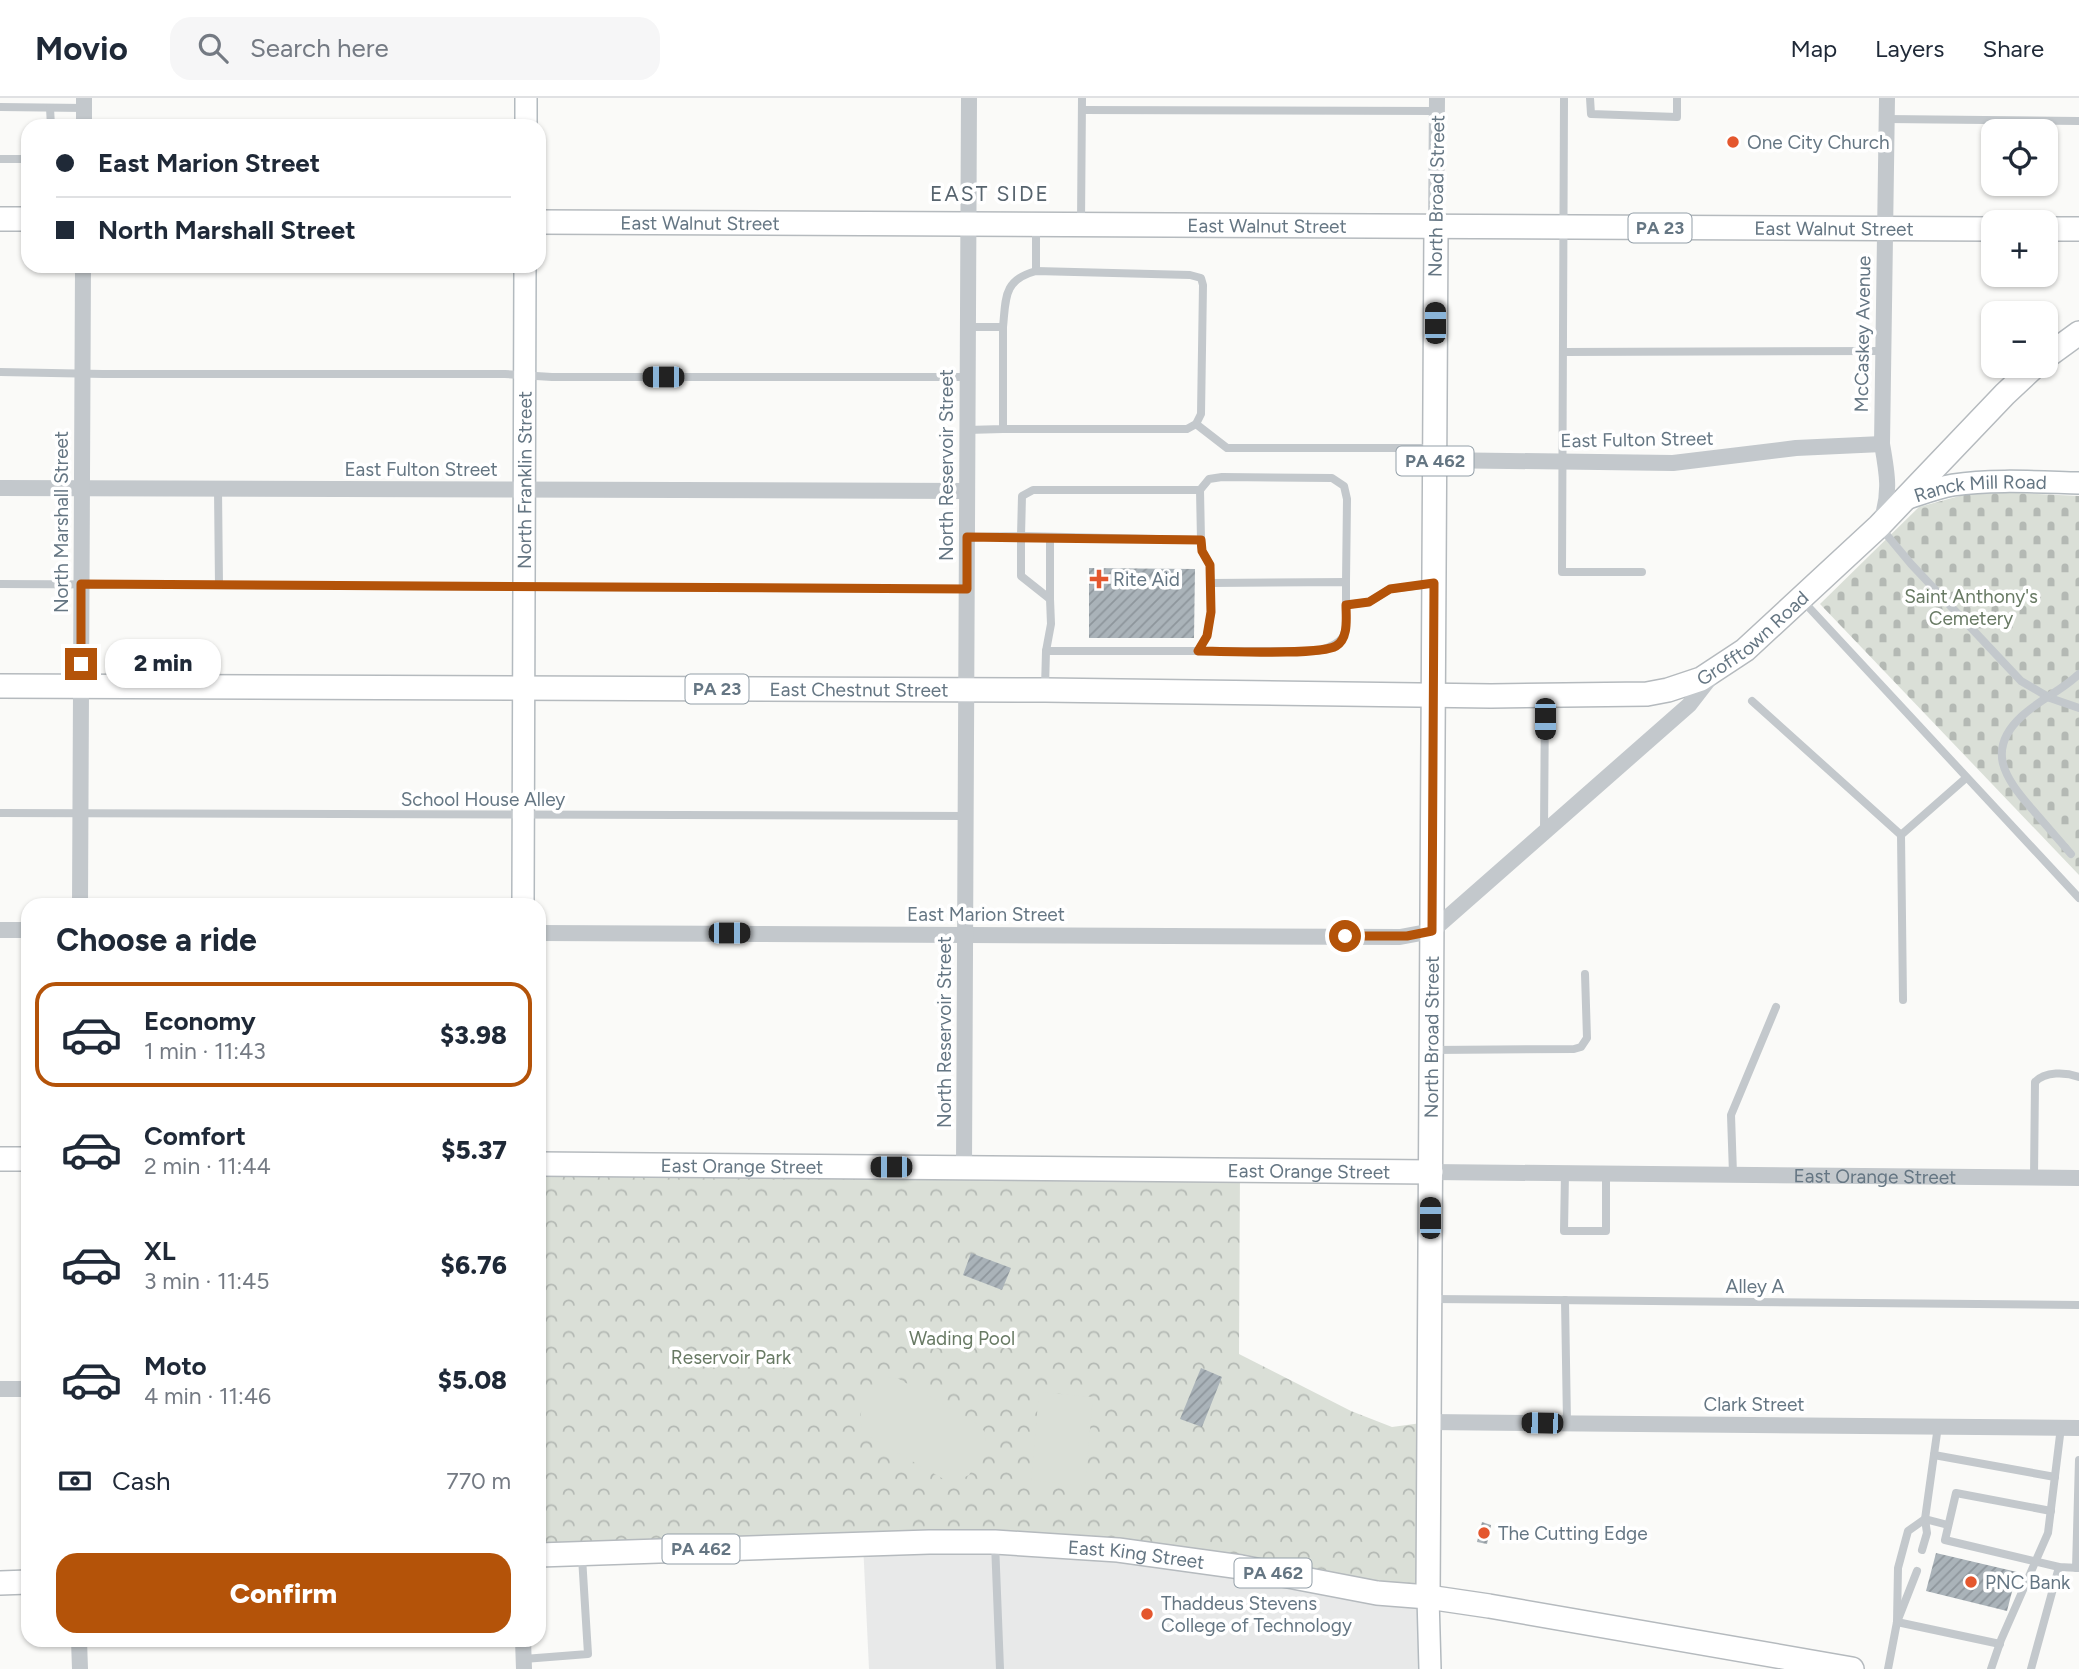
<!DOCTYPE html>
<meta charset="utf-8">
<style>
body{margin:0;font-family:Figtree,sans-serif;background:#f6f6f7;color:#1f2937;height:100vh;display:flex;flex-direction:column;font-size:26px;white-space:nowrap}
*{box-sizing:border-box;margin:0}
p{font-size:23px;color:#747a83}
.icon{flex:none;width:38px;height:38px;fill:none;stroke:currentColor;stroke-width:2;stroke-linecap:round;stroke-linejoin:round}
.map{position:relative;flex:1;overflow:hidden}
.details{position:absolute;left:21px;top:800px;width:525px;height:749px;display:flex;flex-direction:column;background:#fff;border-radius:21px;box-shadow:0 2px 5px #0004}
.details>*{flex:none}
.top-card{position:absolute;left:21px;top:21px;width:525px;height:154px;border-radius:21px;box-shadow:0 2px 5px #0004;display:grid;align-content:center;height:154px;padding:0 35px;background:#fff}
.buttons{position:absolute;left:1981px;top:21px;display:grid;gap:14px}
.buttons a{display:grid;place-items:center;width:77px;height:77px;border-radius:14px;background:#fff;box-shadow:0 2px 5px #0004;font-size:35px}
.end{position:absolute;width:32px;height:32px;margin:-16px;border:9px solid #b45309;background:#fff;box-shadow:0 0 0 4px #fff}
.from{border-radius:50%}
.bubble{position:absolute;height:49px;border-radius:21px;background:#fff;box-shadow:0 2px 5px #0004;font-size:23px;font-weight:800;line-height:49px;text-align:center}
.car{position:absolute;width:21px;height:42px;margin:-21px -10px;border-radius:9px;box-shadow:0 0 5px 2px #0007;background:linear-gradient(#222 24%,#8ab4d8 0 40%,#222 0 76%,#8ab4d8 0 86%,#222 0)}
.top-card b{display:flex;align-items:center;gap:24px;height:66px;font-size:26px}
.top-card b+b{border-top:2px solid #e0e1e3}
.top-card i{width:18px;height:18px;background:#1f2937}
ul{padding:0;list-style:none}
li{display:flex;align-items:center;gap:21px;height:105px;margin:0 14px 10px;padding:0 21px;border:4px solid transparent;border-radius:21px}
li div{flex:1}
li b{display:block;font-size:26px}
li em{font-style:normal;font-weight:800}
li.current{border-color:#b45309}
li>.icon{width:63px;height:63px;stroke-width:1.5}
h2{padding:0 35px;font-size:32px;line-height:84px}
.pay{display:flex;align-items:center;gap:18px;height:77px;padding:0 35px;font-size:26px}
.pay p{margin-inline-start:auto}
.button{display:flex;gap:14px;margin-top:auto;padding:14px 35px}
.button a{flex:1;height:80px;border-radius:21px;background:#b45309;color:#fff;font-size:28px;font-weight:800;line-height:80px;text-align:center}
header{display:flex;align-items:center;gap:42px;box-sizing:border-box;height:98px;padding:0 35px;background:#fff;border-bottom:2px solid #e0e1e3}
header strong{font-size:33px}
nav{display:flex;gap:38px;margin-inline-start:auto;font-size:24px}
.search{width:490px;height:63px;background:#f6f6f7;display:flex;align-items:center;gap:18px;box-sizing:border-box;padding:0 24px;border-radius:21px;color:#747a83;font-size:26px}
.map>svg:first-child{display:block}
</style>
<header>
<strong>Movio</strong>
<div class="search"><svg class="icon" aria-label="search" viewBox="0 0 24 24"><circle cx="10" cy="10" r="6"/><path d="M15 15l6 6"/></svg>Search here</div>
<nav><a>Map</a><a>Layers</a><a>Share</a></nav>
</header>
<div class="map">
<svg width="2079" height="1571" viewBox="0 0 2079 1571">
<defs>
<pattern id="forest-crowns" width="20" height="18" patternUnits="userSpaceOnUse" patternTransform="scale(1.75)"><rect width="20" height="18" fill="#dadfd7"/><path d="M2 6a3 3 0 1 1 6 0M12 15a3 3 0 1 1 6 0" fill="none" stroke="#b4b9b4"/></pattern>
<pattern id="cemetery-stones" width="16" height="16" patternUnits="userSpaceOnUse" patternTransform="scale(1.75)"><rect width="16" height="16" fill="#dadfd7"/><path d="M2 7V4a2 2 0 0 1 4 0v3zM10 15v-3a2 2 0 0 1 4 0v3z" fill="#b4b9b4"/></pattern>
<pattern id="building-hatch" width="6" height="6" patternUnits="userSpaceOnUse" patternTransform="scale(1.75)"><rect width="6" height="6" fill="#aab3b9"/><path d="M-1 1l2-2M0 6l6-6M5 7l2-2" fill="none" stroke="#8e969c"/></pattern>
</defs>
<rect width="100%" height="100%" fill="#fafaf8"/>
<polygon fill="#e8e9e9" points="995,1444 1428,1499 1430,1571 869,1571 863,1445"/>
<polygon fill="url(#forest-crowns)" points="539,1066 1240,1072 1239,1256 1351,1313 1392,1329 1429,1324 1428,1499 1118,1452 539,1457"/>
<polygon fill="url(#cemetery-stones)" points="1978,393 2079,398 2079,777 1820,506 1919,409"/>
<g fill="#dadfd7">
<path d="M891 1279 899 1281 979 1327 984 1333 986 1341 985 1350 969 1377 955 1384 947 1383 866 1337C851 1318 869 1285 891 1279Z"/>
<polygon points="1039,1294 1093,1299 1085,1388 1031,1382"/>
</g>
<g fill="url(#building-hatch)">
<polygon points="1089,470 1195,471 1194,540 1089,540"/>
<polygon points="971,1155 1011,1170 1002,1192 963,1177"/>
<polygon points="1201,1270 1222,1279 1202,1329 1180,1321"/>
<polygon points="1482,1424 1491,1427 1487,1446 1477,1444"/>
<polygon points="1936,1455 2017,1474 2007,1513 1926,1493"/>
</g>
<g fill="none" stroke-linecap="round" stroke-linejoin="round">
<g stroke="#b3babf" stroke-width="24">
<g id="secondary">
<polyline points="526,28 526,0"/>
<path id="s2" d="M1905 401C1921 396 1936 390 1953 387 1992 381 2039 384 2079 385"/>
<path id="s3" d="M523 807 525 168"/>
<polyline points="1428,1499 1430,1571"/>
</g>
</g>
<g stroke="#b5babe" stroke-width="26">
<g id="primary">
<polyline points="0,121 28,121"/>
<path id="s4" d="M539 124 1993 131"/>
<polyline points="2046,131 2079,131"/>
<polyline points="2046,259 2079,235"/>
<path id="s5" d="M0 588 1045 592 1491 598 1647 596 1668 592 1701 581 1745 552 1879 428 2005 296 2035 268"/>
<polyline points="0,1061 28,1061"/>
<path id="s6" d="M539 1066 1431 1074"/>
<path id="s7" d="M539 1457 929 1444H995L1118 1452 1241 1469 1377 1495 1428 1499 1489 1508 1852 1571"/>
<polyline points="0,1485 28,1484"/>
<path id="s8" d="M1428 1499 1436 130"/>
</g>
</g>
<g stroke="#c3c8cc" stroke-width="8">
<polyline points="1564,0 1562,474 1642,474"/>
<polyline points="1590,0 1591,16 1677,19 1677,0"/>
<polyline points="0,9 84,10"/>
<polyline points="50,10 51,28"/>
<polyline points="1082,12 1437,13"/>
<polyline points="1887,21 2079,23"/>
<polyline points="0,61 28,61"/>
<polyline points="1081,125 1082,0"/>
<polyline points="1036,173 1036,130"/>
<polyline points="1563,254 1882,253"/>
<polyline points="0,274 103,276 505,276 552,279 968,279"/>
<polyline points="1196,326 1227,350 1434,350"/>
<path d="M1003 331H1187L1196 326 1201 316 1203 187 1201 180 1190 177 1036 173C1003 182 1006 200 1003 229"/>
<polyline points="967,332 1003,331 1003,229 968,229"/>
<polyline points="218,391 219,487"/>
<polyline points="1200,392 1201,442"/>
<polyline points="1881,430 1911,466 2021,583 2050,600 2079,610"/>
<polyline points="967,439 1021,438 1022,398 1033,392 1200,392 1209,381 1222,379 1332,380 1344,388 1347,401 1346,484"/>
<polyline points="1211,485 1346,484 1346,507 1369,504 1390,491 1431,486"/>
<polyline points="0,486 967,491"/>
<polyline points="1050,501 1050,439"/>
<polyline points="1802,502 2079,800"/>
<polyline points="1046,553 1051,526 1050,501 1021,478 1021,438 1201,442 1202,453 1210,467 1211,514 1207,538 1198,553"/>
<path d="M1045 590 1046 553H1318C1349 544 1346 536 1346 507"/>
<polyline points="1752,603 1901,737"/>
<polyline points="0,715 966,718"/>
<polyline points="1544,731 1545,601"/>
<path d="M2071 756C2058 741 2045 726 2032 711 2005 680 1985 652 2022 618 2039 602 2061 593 2079 576"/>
<polyline points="1903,902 1901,737 1966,680"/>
<polyline points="1434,952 1574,951 1581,949 1587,940 1585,876"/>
<polyline points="1565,1075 1564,1133 1606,1133 1606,1075"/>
<polyline points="1733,1076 1731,1017 1776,909"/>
<path d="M2034 1079 2035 984C2045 973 2066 974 2079 979"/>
<polyline points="1433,1201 2079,1207"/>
<polyline points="1565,1202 1567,1325"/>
<polyline points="1934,1357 2055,1379"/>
<polyline points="2051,1413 1956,1395 1945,1442 2059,1469 2079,1470"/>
<polyline points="995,1445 1000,1571"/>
<polyline points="1922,1452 1927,1435 1925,1421 1948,1427"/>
<polyline points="2076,1470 2079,1362"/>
<polyline points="1917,1473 1897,1524 2000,1546"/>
<polyline points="524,1561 588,1556 582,1459"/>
<polyline points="1888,1571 1897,1524 1898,1470 1908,1433 1925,1421 1938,1328"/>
<polyline points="1991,1571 2001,1542 2048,1435 2061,1329"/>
<polyline points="2031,1571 2059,1469"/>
</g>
<g stroke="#c3c8cc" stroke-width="16">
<polyline points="84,28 84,0"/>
<polyline points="1436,130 1437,0"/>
<polyline points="1435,362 1673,365 1796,350 1882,346"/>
<polyline points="0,390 967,393"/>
<path d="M1881 423C1891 395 1887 374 1882 346L1887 0"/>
<polyline points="80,807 83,168"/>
<polyline points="0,832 28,832"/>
<polyline points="539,835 1400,839 1432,833 1689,607 1713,576"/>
<polyline points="964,1070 969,0"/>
<path id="s1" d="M1431 1074 2079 1080"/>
<polyline points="0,1291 28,1291"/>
<polyline points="1429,1324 2079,1330"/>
<polyline points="79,1542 80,1571"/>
<polyline points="523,1542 524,1571"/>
</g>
<use href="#secondary" stroke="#fff" stroke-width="21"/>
<use href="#primary" stroke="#fff" stroke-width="23"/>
</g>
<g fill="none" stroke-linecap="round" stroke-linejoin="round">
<path stroke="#b45309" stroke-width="9" d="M81 566V486L967 491V439L1201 442 1202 453 1210 467 1211 514 1207 538 1198 553C1223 553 1319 558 1336 548 1349 540 1346 520 1346 507L1369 504 1390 491 1434 485 1432 833 1407 838H1345"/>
</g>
<g fill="#e4572e" stroke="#fff" stroke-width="2.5">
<circle cx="1733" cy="44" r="7"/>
<path d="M1095.5 470.5h7v7h7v7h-7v7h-7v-7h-7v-7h7z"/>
<circle cx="1484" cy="1435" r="7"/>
<circle cx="1971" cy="1484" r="7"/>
<circle cx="1147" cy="1516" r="7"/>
</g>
<g text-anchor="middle" stroke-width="7" stroke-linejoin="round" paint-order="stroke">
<g fill="#fff" stroke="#939fa8" stroke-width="2">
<rect x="1628.5" y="115.5" width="63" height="29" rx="5"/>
<rect x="1396.5" y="348.5" width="77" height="29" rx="5"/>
<rect x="685.5" y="576.5" width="63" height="29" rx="5"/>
<rect x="662.5" y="1436.5" width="77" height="29" rx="5"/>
<rect x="1234.5" y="1460.5" width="77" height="29" rx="5"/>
</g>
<g font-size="18" font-weight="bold" fill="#657683">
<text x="1660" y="136">PA 23</text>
<text x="1435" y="369">PA 462</text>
<text x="717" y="597">PA 23</text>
<text x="701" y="1457">PA 462</text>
<text x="1273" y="1481">PA 462</text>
</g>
<g font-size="19" fill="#657683" stroke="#fff" text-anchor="start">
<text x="1747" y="51">One City Church</text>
<text x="1113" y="488">Rite Aid</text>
<text x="1498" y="1442">The Cutting Edge</text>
<text x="1985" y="1491">PNC Bank</text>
<text x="1161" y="1512">Thaddeus Stevens<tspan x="1161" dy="22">College of Technology</tspan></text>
</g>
<g font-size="19" fill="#657683" stroke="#fff">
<text transform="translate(1436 98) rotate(-89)" y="7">North Broad Street</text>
<text dy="7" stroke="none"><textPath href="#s4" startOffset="161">East Walnut Street</textPath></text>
<text dy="7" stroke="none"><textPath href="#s4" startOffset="728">East Walnut Street</textPath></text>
<text dy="7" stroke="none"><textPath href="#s4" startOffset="1295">East Walnut Street</textPath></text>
<text transform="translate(1862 236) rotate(-89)" y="7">McCaskey Avenue</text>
<text transform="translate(1637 341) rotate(-1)" y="7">East Fulton Street</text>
<text transform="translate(946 367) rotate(-90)" y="7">North Reservoir Street</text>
<text x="421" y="378">East Fulton Street</text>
<text dy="7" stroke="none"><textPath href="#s3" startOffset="425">North Franklin Street</textPath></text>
<text dy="7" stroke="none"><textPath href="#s2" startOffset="77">Ranck Mill Road</textPath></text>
<text transform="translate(61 424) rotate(-90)" y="7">North Marshall Street</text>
<text dy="7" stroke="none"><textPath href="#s5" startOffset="1769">Grofftown Road</textPath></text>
<text dy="7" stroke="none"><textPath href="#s5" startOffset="859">East Chestnut Street</textPath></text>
<text x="483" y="708">School House Alley</text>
<text x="986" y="823">East Marion Street</text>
<text transform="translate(944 934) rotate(-90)" y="7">North Reservoir Street</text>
<text dy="7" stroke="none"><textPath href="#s8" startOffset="560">North Broad Street</textPath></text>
<text dy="7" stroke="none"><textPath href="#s6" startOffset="203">East Orange Street</textPath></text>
<text dy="7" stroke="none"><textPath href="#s6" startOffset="770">East Orange Street</textPath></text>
<text dy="7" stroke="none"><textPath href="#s1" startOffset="444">East Orange Street</textPath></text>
<text x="1755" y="1195">Alley A</text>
<text x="1754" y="1313">Clark Street</text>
<text dy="7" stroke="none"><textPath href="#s7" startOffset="598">East King Street</textPath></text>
</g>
<g font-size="19" fill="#687a64" stroke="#fff">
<text x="1971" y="505">Saint Anthony's<tspan x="1971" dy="22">Cemetery</tspan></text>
<text x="962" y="1247">Wading Pool</text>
<text x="731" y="1266">Reservoir Park</text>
</g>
<g font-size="21" letter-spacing="2" fill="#57646e" stroke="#fff">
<text x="990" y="103">EAST SIDE</text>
</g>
</g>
</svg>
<div class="buttons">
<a><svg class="icon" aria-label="locate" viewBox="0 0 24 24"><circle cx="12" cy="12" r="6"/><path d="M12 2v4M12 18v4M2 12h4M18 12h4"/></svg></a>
<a>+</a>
<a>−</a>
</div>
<i class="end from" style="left:1345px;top:838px"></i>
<i class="end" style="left:81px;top:566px"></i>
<div class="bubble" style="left:105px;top:541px;width:116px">2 min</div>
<i class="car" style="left:1435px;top:225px;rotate:0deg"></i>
<i class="car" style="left:663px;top:279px;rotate:270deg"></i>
<i class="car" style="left:1545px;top:621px;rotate:180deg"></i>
<i class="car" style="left:729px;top:835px;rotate:90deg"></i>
<i class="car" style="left:891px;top:1069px;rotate:270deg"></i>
<i class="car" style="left:1430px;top:1120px;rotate:0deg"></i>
<i class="car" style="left:1542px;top:1325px;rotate:271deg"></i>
<div class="top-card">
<b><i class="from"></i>East Marion Street</b>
<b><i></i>North Marshall Street</b>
</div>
<section class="details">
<h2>Choose a ride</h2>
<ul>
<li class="current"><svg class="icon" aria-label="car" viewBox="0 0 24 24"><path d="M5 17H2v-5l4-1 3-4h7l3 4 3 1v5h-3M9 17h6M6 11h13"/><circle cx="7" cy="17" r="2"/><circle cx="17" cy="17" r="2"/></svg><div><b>Economy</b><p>1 min · 11:43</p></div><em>$3.98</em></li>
<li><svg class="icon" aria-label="car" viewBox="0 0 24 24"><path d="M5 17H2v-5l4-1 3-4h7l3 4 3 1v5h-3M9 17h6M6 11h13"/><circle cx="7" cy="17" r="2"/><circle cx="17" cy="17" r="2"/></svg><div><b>Comfort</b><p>2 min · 11:44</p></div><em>$5.37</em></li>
<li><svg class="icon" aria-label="car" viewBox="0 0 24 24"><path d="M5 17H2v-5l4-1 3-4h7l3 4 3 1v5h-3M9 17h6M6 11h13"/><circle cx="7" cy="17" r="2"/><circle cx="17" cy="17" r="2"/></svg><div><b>XL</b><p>3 min · 11:45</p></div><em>$6.76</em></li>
<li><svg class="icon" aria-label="car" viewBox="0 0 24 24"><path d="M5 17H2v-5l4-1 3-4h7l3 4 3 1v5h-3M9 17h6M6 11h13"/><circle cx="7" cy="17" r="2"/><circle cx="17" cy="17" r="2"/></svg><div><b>Moto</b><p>4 min · 11:46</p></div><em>$5.08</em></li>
</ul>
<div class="pay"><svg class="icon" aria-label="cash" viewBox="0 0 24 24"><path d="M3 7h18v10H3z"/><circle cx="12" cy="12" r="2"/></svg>Cash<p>770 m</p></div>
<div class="button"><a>Confirm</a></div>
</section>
</div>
